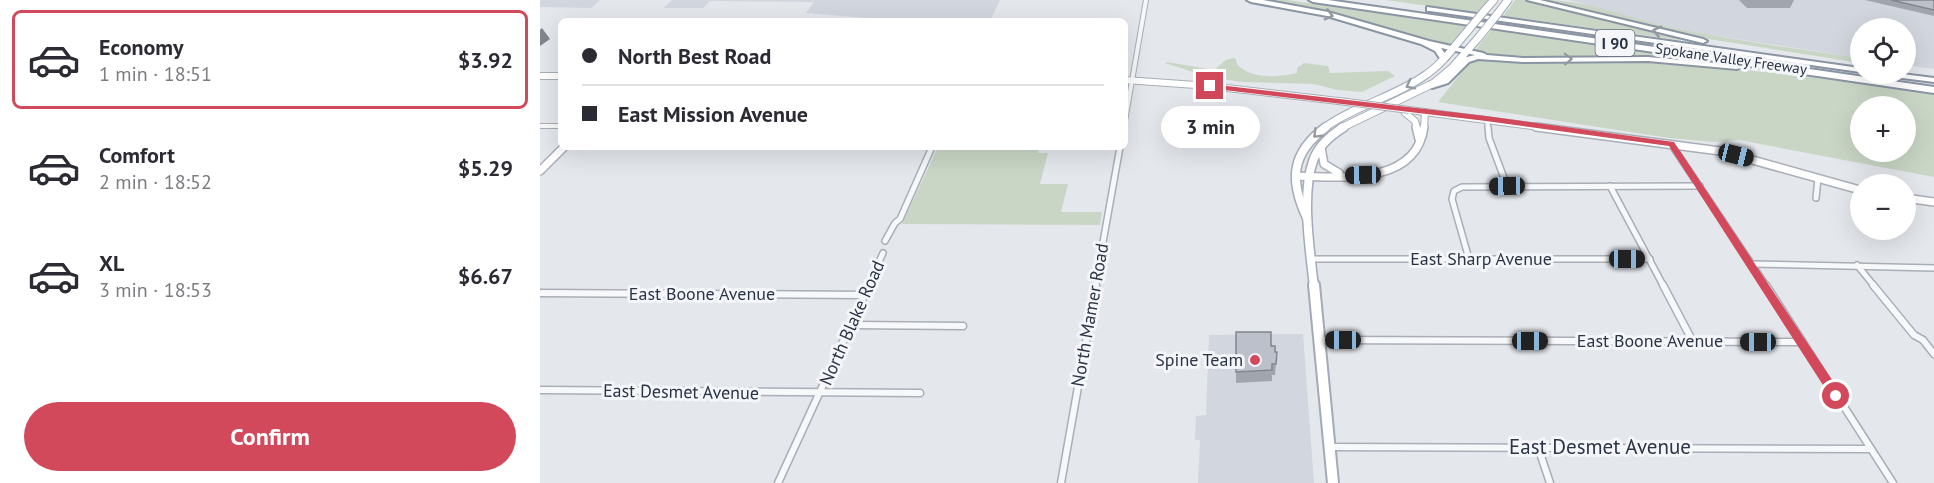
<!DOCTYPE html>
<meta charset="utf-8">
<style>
body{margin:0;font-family:"PT Sans",sans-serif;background:#f2f2f3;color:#2b2b33;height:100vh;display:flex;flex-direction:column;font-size:22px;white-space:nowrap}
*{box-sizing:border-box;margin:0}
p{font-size:20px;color:#7c7c81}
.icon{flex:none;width:33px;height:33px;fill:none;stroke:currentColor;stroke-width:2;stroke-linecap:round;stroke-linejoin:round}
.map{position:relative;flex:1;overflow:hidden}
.sheet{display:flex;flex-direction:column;background:#fff;width:540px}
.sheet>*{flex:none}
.banner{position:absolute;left:18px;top:18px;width:570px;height:132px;border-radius:9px;box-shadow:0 6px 24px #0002;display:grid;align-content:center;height:132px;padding:0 24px;background:#fff}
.controls{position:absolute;left:1310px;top:18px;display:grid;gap:12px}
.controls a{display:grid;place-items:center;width:66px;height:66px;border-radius:50%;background:#fff;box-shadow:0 6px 24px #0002;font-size:30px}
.end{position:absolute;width:27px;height:27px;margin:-14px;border:8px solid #d1495b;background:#fff;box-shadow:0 0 0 3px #fff}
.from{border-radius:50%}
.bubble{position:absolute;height:42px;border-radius:21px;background:#fff;box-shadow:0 6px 24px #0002;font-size:20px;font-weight:800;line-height:42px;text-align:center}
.car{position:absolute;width:18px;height:36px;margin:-18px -9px;border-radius:8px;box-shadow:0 0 4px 2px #0007;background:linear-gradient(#222 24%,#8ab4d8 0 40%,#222 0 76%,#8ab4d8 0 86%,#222 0)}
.banner b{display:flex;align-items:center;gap:21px;height:57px;font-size:22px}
.banner b+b{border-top:2px solid #e1e1e2}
.banner i{width:15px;height:15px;background:#2b2b33}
ul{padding:10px 0 0;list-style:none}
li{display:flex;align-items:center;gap:18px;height:99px;margin:0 12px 9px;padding:0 12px;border:3px solid transparent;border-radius:9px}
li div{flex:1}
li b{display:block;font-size:22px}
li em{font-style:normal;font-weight:800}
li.on{border-color:#d1495b}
li>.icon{width:54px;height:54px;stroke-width:1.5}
.action{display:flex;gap:12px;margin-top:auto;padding:12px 24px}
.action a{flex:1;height:69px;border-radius:36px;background:#d1495b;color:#fff;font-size:24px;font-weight:800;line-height:69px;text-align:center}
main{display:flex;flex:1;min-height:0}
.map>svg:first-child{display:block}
</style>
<main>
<section class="sheet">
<ul>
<li class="on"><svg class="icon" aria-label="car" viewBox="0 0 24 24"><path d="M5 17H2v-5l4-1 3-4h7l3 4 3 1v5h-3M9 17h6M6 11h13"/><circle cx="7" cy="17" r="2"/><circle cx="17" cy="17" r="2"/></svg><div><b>Economy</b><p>1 min · 18:51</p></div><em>$3.92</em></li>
<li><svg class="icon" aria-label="car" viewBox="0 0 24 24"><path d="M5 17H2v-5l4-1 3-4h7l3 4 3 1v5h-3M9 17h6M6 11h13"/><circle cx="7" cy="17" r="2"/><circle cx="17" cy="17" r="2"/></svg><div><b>Comfort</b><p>2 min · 18:52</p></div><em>$5.29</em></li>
<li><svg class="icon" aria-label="car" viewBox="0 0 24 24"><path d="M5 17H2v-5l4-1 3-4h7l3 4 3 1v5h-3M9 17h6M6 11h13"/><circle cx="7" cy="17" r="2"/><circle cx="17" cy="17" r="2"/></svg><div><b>XL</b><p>3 min · 18:53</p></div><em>$6.67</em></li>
</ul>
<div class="action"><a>Confirm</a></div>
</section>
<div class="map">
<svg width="1394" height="483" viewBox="0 0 1394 483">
<rect width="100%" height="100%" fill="#e4e7ec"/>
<g fill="#d2d6de">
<polygon points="0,0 60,0 51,8 0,7"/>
<polygon points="132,0 460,0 450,21 365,21 266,13 274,2 170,1 163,8 123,8"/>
<polygon points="1029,0 1394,0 1394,69 1365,65 1365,28 1320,28 1320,58 1158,33 1099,20"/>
<polygon points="763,334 774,483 658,483 660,440 655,440 656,416 666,415 669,335"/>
</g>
<g fill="#c9d6c5" fill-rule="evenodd">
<polygon points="722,0 747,0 927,26 911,45 783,11"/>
<polygon points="846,0 949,0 938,13"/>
<polygon points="975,0 983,0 1138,38 1139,40 963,16"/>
<path d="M1005 0C1047 0 1089 18 1130 27 1193 40 1256 49 1320 58V63L1137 34Z"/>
<polygon points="952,29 1223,68 1224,68 1105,58 989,58 934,52"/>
<path d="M693 58 696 59 697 64C711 80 738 77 757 73V68L764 63 788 66 790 73 848 71 855 76 822 92 798 90 773 84 702 82 669 77 625 63 627 62 674 70 686 60Z"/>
<path d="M937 59 1003 63 1122 62 1265 76 1394 93V177L1199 140 1174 142 1129 138 898 102 929 63ZM1320 106H1365V152H1320Z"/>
<polygon points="398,147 499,147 498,153 508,153 500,184 528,184 521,212 562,212 560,225 362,224"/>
</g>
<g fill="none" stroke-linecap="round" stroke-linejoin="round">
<g stroke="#a9aeb7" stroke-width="6">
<g id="street-far2">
<polyline points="947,119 948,128"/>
<polyline points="585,121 606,0"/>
<polyline points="0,126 21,126"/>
</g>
</g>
<g stroke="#a9aeb7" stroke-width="8">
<g id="street-far1">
<polyline points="948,127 949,138 967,186"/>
<polyline points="1131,144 1227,287"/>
<polyline points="1070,186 1124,287"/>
<polyline points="1276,198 1278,178"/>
<polyline points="345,241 355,223 360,219 392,147"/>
<polyline points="771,259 1110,259"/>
<polyline points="929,259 912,199 914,191 922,187 1160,186"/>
<polyline points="1212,264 1394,268"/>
<polyline points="1317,265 1335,287"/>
<polyline points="328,287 343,253"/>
<polyline points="555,287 580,147"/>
</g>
</g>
<g stroke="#a9aeb7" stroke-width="9">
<g id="street">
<polyline points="1123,285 1153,342"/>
<polyline points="1226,285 1353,483"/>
<polyline points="1333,285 1374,335 1383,340 1394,354"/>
<polyline points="0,293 325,295"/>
<polyline points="312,325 423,326"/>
<polyline points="779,340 1262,342"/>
<polyline points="0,390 380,393"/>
<polyline points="789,447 1330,449"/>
<polyline points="998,447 1010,483"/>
<polyline points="238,483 329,285"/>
<polyline points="521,483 556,285"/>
</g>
</g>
<g stroke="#a9aeb7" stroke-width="8">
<g id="secondary-far1">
<polyline points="0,76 21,76"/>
<polyline points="585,80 670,86 807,102"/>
<polyline points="869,110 1007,128"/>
<polyline points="865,113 875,121 877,128"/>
<polyline points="884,128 885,112"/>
</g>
</g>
<g stroke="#a9aeb7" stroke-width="10">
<g id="secondary">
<polyline points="876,127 879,139"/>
<polyline points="996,127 1180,151 1320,190"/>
<polyline points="781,147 784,164 799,173"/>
<polyline points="0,171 24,147"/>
<path d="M756 176C800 177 876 186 884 127"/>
<polyline points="1365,198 1394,202"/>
</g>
</g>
<g stroke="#a3abb8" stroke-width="9">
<g id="primary-far2">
<polyline points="945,10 954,0"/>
<polyline points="959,12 968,0"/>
<path d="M784 128C816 105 855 97 887 74 902 64 913 48 925 34"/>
<polyline points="801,128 894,83 912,68 939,37"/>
</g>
</g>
<g stroke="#a3abb8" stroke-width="11">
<g id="primary-far1">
<path d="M767 218C749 180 751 153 786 127"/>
<path d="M774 287C770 251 761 194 773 161 778 146 791 135 804 127"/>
</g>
</g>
<g stroke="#a3abb8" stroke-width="14">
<polyline id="primary" points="774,285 793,483"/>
</g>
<g stroke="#8b94a3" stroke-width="4">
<g id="highway">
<polygon points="707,0 723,0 788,12 889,41 943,53 947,55 983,58 1108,57 1197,65 1201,67 1197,69 1108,61 983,62 938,59 929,62 908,83 892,88 888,85 889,83 902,79 923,58 935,55 901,48 908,58 904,60 901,60 895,51 881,44 787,16 711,2"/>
<polygon points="769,0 788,0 1394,87 1394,93 773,2"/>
<polygon points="987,0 1000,0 1163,39 1167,41 1163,43"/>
<polygon points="887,7 1320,68 1320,72 890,11 887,11"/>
<polygon points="1342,74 1362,74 1394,78 1394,82 1346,76"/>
</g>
</g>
<use href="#street-far2" stroke="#f7f8fa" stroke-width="4"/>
<use href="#street-far1" stroke="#f7f8fa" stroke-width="5"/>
<use href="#street" stroke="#f7f8fa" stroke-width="6"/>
<use href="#secondary-far1" stroke="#fff" stroke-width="6"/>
<use href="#secondary" stroke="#fff" stroke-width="7"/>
<use href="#primary-far2" stroke="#fff" stroke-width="7"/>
<use href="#primary-far1" stroke="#fff" stroke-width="8"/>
<use href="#primary" stroke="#fff" stroke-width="10"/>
<use href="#highway" fill="#fff" fill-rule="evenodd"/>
<g stroke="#a9aeb7" stroke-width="8" stroke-linecap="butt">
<polyline id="secondary-bridge" points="807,102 869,110"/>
</g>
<g stroke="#a3abb8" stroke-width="9" stroke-linecap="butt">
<g id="primary-bridge">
<polyline points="925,34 945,10"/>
<polyline points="939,37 959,12"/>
</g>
</g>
<use href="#secondary-bridge" stroke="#fff" stroke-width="6"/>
<use href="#primary-bridge" stroke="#fff" stroke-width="7"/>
</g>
<g fill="#a1a5ae">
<polygon points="1199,0 1254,0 1250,8 1207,8"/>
<polygon points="1325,0 1394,0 1394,16"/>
<polygon points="696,332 731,346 735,352 737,352 735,375 732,375 732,381 696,383"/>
</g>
<polygon fill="#83868d" points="2,28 10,39 0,46 0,30"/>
<g fill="#bbc0ca" stroke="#83868d" stroke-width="1.5">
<polygon points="1351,0 1394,0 1394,10"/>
<polygon points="696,332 731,332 731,346 735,346 735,352 737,352 736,364 732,364 732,370 696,372"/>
</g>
<defs><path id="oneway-chevron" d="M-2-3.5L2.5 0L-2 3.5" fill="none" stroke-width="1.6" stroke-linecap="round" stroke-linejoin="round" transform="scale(1.5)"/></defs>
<g stroke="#959aa2">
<use href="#oneway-chevron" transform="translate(789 15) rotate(15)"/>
<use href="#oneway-chevron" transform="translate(1117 31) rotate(-167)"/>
<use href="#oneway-chevron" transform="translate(1028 59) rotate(-2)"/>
<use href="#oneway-chevron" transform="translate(870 85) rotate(153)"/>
<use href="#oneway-chevron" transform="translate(777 134) rotate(136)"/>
</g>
<polygon fill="#d1495b" points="670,84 946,116 1134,142 1300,392 1300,399 1292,399 1129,146 946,121 667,88 666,86"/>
<circle fill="#d1495b" stroke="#f4f6f9" stroke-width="2" cx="715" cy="360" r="6"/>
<g text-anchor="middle" stroke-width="6" stroke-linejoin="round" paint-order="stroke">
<g font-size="15" fill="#2b3445" stroke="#f4f6f9">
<text transform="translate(1191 59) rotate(8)" y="5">Spokane Valley Freeway</text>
</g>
<rect fill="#f4f6f9" stroke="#676e7b" stroke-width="1.5" x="1055.5" y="30" width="39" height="26" rx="4.5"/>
<g font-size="16" font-weight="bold" fill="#2b3445">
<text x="1075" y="49">I 90</text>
</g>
<g font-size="18" fill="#2b3445" stroke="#f4f6f9">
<text x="941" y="265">East Sharp Avenue</text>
<text x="162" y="300">East Boone Avenue</text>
<text transform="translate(550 315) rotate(-80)" y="6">North Mamer Road</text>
<text transform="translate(312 323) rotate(-66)" y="6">North Blake Road</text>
<text x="1110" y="347">East Boone Avenue</text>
<text transform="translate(141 392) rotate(1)" y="6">East Desmet Avenue</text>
</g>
<g font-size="18" fill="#2b3445" stroke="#f4f6f9" text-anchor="end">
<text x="703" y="366">Spine Team</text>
</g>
<g font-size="21" fill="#2b3445" stroke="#f4f6f9">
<text x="1060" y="454">East Desmet Avenue</text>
</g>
</g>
</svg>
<div class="controls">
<a><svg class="icon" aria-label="locate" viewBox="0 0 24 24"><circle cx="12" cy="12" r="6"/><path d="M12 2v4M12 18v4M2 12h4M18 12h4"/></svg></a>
<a>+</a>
<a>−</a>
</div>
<i class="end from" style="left:1296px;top:396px"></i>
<i class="end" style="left:670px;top:86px"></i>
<div class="bubble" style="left:621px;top:106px;width:99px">3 min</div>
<i class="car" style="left:1196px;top:155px;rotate:104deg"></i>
<i class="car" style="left:823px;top:175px;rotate:269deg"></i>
<i class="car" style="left:967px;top:186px;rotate:269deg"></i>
<i class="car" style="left:1087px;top:259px;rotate:90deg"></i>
<i class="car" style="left:803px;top:340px;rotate:270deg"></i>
<i class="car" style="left:990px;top:341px;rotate:90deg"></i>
<i class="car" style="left:1218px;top:342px;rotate:270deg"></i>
<div class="banner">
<b><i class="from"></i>North Best Road</b>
<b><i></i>East Mission Avenue</b>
</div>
</div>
</main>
